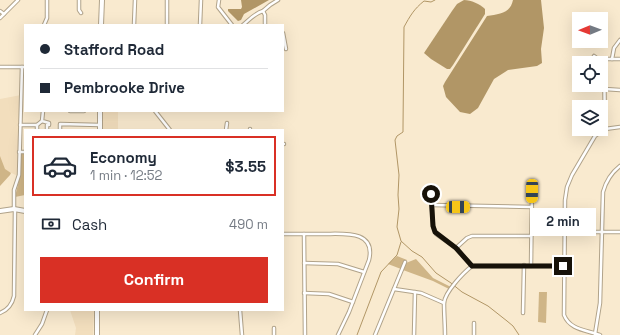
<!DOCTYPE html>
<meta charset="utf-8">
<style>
body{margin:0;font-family:"Space Grotesk",sans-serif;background:#f2f2f3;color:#1f2937;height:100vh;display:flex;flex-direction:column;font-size:15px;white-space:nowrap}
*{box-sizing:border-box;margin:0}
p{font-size:13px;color:#747a83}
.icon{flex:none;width:22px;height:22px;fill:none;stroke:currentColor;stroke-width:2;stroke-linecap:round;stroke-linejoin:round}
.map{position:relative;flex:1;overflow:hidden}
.panel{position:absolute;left:24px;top:129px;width:260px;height:182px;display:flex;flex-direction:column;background:#fff;border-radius:0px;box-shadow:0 4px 16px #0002}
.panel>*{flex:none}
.banner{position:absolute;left:24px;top:24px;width:260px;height:88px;border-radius:0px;box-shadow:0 4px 16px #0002;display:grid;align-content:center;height:88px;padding:0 16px;background:#fff}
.needle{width:26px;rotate:269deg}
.buttons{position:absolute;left:572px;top:12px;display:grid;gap:8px}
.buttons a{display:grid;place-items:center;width:36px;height:36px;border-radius:0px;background:#fff;box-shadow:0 4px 16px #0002;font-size:20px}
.end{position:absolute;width:18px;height:18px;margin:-9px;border:5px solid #171209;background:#fff;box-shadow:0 0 0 2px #fff}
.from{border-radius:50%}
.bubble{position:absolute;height:28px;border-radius:0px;background:#fff;box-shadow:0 4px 16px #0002;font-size:13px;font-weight:700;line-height:28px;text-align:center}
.car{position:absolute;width:12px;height:24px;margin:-12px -6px;border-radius:5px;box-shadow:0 0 3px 1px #0007;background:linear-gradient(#f5c518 24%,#345 0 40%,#f5c518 0 76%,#345 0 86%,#f5c518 0)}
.banner b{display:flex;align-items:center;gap:14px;height:38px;font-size:15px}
.banner b+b{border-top:1px solid #e0e1e3}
.banner i{width:10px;height:10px;background:#1f2937}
ul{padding:7px 0 0;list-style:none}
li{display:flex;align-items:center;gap:12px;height:60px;margin:0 8px 6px;padding:0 8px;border:2px solid transparent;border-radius:0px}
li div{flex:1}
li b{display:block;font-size:15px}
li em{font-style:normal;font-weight:700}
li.on{border-color:#d93025}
li>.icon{width:36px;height:36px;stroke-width:1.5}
.pay{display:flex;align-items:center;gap:10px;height:44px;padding:0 16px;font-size:15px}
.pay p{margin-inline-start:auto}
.button{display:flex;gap:8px;margin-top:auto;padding:8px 16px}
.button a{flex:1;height:46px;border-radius:0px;background:#d93025;color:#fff;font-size:16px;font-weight:700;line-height:46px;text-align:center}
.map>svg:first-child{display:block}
</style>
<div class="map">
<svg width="620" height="335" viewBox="0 0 620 335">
<rect width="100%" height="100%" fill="#f9eacf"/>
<g fill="#f2debd">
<polygon points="21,95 18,176 5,170 0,172 0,99"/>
<rect x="100" y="111" width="18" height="19"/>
<polygon points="70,310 94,310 93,335 75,335 76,328"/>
</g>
<g fill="#cfb587">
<polygon points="21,154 25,154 25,195 15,197 20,176"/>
<polygon points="0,156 5,169 11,173 10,175 0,186"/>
<polygon points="397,256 407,260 404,262 401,269 388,264"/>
<polygon points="416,259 433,278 451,287 449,289 433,281 403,270 406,263"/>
<polygon points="539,292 547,292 546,323 538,322"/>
</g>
<g fill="#b19666">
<polygon points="241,0 269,0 244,14 241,20 238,21 228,11 228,9 241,9 242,7"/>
<path d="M464 0C471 0 480 4 485 9V14L453 65 450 69H447L431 59 424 53 452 11 457 4Z"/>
<path d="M513 0H541L544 28 541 49 542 63 537 66 508 70 505 72 494 79 478 108 470 114 460 112 446 97 443 86 445 82 487 16C499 14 510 14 513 0Z"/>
</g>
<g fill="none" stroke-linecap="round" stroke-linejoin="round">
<g stroke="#b19666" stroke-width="1">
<path d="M435 0 431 2 424 1C414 9 410 16 404 27L403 127V132L397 136 395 140 399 175 398 195 399 209 397 227 401 241 412 251 422 257 436 273 451 283 462 292 488 306 507 321 513 326 519 335"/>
<polyline points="357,335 381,272 397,255 401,242"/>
</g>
<g stroke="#b1a38a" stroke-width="4.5">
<g id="street">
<polyline points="79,0 79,10 81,13"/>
<polyline points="219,0 218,7 232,25"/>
<polyline points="0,11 4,14"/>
<polyline points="263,11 270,5 278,0"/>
<polyline points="0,18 18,0"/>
<polyline points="44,25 47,18 47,0"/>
<polyline points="134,25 135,0"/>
<polyline points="167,25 167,0"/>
<polyline points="200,25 201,0"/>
<path d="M243 25C249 20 255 13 263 11L265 15V25"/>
<polyline points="283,33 286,49"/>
<polyline points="594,56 598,59 620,59"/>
<polyline points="604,59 605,129"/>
<polyline points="612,59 614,48 620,40"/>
<polyline points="0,67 25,67"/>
<polyline points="605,89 620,90"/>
<polyline points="43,111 42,121 49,123 49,125 47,125 47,130"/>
<polyline points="70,111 84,111"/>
<polyline points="155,111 170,130"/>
<polyline points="20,125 37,125 42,121"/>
<polyline points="37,125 37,130"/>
<polyline points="60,130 60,124 100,125"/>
<polyline points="226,130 227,123"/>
<polyline points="250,130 250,129"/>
<polyline points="283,144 284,144"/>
<polyline points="19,152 25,152"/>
<polyline points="431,189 433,226 436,234 456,248 472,266"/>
<polyline points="432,205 532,207"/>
<polyline points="14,209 14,190 19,175 22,67"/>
<polyline points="565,232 620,232"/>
<path d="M283 234C297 234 311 234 324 234 344 234 376 230 369 260L349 312 338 335"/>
<polyline points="304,234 305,335"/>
<polyline points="456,248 467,238 472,236 531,236"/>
<polyline points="304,263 338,264 364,272"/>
<polyline points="472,266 563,266"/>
<polyline points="531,266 532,191"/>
<polyline points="394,289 421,293 444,303"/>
<polyline points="304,293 329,294 353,302"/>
<polyline points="240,310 242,335"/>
<path d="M0 313C8 310 12 305 14 296L15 210"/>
<polyline points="523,313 524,265"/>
<polyline points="274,328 274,335"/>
<path d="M595 334 600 303 603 192C606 181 611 173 620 166"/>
<polyline points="35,335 42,324 47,310"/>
<polyline points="375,335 405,262"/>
<polyline points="414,335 415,292"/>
<path d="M445 335C445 325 444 314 444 303 445 292 463 273 472 266"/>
<polyline points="474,335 474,323"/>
<path d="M600 335C586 330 570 330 564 315L565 200 567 187 572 175 595 136 605 129 620 127"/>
</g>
</g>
<g stroke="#b1a38a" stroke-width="6">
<polyline id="secondary" points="0,211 14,209 25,211"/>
</g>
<g stroke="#b1a38a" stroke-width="6">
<g id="primary">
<polyline points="101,25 102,0"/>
<polyline points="100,130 100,111"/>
<polyline points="97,335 97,310"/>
</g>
</g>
<use href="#street" stroke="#fff" stroke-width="2.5"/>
<use href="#secondary" stroke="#fff" stroke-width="4"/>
<use href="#primary" stroke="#fff" stroke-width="4"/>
</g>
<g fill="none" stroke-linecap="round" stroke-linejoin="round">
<polyline stroke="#171209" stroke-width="5" points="431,194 433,226 435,232 456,248 472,266 563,266"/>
</g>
</svg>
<div class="buttons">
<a><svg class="needle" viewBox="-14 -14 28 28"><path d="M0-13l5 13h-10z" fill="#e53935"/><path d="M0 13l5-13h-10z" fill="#747a83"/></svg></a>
<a><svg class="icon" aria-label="locate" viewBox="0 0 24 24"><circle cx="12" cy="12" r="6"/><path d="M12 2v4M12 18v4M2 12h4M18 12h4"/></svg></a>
<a><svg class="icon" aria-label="layers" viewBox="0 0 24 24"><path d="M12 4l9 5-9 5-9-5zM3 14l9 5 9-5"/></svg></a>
</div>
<i class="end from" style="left:431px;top:194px"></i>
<i class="end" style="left:563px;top:266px"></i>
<div class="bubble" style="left:530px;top:208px;width:66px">2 min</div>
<i class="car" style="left:532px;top:191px;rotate:181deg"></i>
<i class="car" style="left:458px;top:207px;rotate:90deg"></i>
<div class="banner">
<b><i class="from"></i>Stafford Road</b>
<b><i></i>Pembrooke Drive</b>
</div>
<section class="panel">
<ul>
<li class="on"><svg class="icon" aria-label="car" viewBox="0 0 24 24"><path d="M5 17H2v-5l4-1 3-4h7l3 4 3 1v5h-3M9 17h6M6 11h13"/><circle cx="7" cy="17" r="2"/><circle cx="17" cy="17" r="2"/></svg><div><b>Economy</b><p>1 min · 12:52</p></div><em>$3.55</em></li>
</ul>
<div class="pay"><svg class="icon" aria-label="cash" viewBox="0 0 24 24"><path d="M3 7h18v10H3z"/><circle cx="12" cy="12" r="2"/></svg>Cash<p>490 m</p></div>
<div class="button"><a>Confirm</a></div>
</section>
</div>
